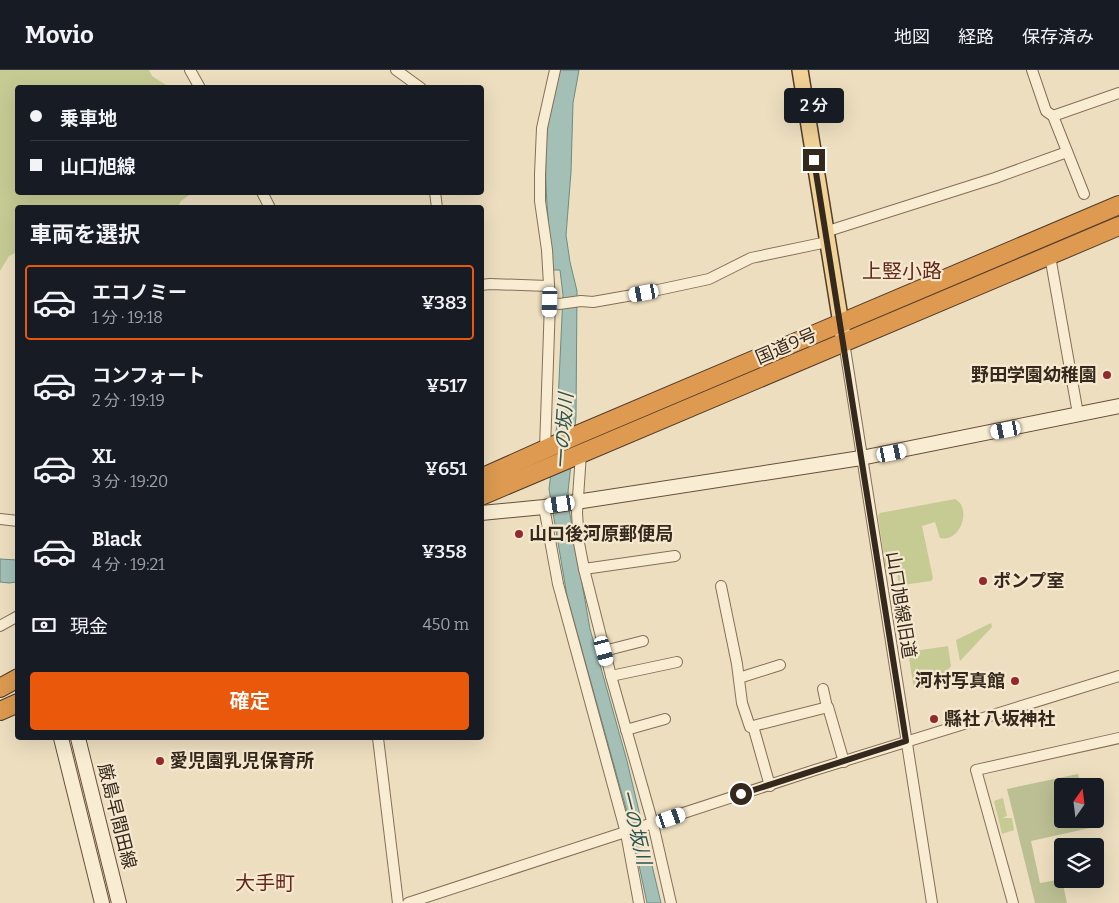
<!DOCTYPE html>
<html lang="ja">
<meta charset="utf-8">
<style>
body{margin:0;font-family:Bitter,"Noto Sans JP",serif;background:#20242c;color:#f1f3f6;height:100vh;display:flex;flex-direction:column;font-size:19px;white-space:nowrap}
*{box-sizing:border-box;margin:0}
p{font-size:16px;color:#9ea1a6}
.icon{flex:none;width:28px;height:28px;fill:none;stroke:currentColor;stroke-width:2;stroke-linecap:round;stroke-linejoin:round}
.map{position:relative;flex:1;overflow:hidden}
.sheet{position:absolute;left:15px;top:135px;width:469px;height:535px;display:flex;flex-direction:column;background:#171b24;border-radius:5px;box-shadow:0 5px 20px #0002}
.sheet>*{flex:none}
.hud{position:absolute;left:15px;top:15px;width:469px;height:110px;border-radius:5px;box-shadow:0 5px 20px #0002;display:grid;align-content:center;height:110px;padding:0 15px;background:#171b24}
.needle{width:32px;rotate:14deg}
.fabs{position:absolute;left:1054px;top:708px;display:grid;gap:10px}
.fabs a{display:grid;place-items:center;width:50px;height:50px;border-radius:5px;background:#171b24;box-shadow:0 5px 20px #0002;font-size:25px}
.end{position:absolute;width:22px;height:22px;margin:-11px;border:6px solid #35281c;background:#fff;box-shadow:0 0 0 2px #fff}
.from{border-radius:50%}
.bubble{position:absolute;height:35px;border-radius:5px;background:#171b24;box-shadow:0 5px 20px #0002;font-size:16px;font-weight:600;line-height:35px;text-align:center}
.car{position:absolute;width:15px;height:30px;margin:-15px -8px;border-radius:6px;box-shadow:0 0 4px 1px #0007;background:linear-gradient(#fff 24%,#345 0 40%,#fff 0 76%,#345 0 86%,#fff 0)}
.hud b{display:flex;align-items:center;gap:18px;height:48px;font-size:19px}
.hud b+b{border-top:1px solid #363941}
.hud i{width:12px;height:12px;background:#f1f3f6}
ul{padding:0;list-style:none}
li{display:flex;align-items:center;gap:15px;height:75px;margin:0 10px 8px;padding:0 5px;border:2px solid transparent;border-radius:5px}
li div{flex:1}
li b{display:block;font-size:19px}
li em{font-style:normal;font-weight:600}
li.active{border-color:#ea580c}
li>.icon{width:45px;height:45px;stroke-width:1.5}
h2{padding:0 15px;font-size:22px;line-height:60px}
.pay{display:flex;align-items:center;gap:12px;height:55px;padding:0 15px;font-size:19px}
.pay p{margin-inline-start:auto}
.action{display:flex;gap:10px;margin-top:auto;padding:10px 15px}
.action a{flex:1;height:58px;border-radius:5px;background:#ea580c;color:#fff;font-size:20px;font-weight:600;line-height:58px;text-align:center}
header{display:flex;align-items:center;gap:30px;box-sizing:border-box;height:70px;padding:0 25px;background:#171b24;border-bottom:1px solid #363941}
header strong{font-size:24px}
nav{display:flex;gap:28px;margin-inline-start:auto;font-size:18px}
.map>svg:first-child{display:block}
</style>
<header>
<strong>Movio</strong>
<nav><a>地図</a><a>経路</a><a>保存済み</a></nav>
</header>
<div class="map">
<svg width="1119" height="833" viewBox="0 0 1119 833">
<rect width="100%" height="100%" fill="#eddebf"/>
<g fill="#c6cb94">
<polygon points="0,0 149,0 152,6 169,17 18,18 18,122 192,123 181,131 178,137 18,138 17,182 9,186 0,201"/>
<path d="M955 429C972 437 961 473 940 468L935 452 922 456 933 508 931 511 902 515 899 514 897 504 886 500 878 446 880 443Z"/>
<polygon points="991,553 992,557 960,591 956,570"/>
<polygon points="948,576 951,596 935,616 914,619 908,582"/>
<polygon points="1003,728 1007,746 1002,748 1012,748 1014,760 1002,764 994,731"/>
</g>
<polygon fill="#bcbf93" points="1078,704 1081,716 1062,716 1062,749 1088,749 1090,758 1031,771 1040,813 1062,809 1067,833 1035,833 1007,719"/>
<g fill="#a3bfb6" stroke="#6a8d83">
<path d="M560 0H579L573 33 571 102 566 165 570 192 577 221 576 347 568 422 569 439 590 559 627 691 661 833H647L630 753 567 526 549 419 557 354 563 225 560 200H553C548 150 541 91 550 41 553 27 557 14 560 0Z"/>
<polygon points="0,489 17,490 17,512 9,513 0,512"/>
</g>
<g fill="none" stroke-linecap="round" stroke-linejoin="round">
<g stroke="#866f58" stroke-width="12">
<g id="street">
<polyline points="190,0 200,18"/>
<polyline points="396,0 421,18"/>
<polyline points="1032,0 1046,41 1053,46 1084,124"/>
<polyline points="1053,46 1119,23"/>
<polyline points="262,122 270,138"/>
<polyline points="435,122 437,138"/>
<polyline points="825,162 995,108 1067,82"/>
<polyline points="1050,186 1078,344"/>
<polyline points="481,215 490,214 548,216"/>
<polyline points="550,232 559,234 581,231 593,232 644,223 709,209 751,188 827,172"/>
<polyline points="844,272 932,833"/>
<polyline points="545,379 550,232 547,180 540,131 540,104 542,58 555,0"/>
<polyline points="581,383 577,443 579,473 584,499 611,606 653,754 671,833"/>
<polyline points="544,437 558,514 626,763 639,833"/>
<polyline points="0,449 18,451"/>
<polyline points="584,499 675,486"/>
<polyline points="721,516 737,594 742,633 750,657 753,656"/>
<polyline points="0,556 18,546"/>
<polyline points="604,581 643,571"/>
<polyline points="611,606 677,592"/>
<polyline points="739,608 780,595"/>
<polyline points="823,619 827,637"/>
<polyline points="626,660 665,649"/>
<polyline points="378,668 398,833"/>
<polyline points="770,716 753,656 828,637 844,692"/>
<polyline points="408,833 815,700 1119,606"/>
<polyline points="1013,833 976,700 1119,668"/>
</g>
</g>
<g stroke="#67503b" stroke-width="16">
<g id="secondary">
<polyline points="481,443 544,437 861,388 1119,336"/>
<polyline points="61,668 102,833"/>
<polyline points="78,668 119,833"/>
</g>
</g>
<g stroke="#533d2c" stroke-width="18">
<polyline id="primary" points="800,0 844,272"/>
</g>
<g stroke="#533d2c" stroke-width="20">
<g id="highway">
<polyline points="481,408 577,365 1119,135"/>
<polyline points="481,426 1119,156"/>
<polyline points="0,618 18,608"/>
<polyline points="0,641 18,633"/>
</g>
</g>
<use href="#street" stroke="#f8ecd2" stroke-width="10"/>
<use href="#secondary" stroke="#f8ecd2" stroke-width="14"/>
<use href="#primary" stroke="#f1d297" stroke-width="15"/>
<use href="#highway" stroke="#dd9a50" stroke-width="18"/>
</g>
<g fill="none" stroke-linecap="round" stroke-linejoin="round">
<polyline stroke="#35281c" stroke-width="6" points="741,724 906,671 814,90"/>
</g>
<g fill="#94292d" stroke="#f5e8cf" stroke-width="2">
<circle cx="1107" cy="305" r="5"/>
<circle cx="519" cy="464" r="5"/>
<circle cx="983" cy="511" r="5"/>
<circle cx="1015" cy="611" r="5"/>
<circle cx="934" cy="649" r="5"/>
<circle cx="160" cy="691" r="5"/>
</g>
<g text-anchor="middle" stroke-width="4.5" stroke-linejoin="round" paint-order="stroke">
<g font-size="18" fill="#35281c" stroke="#f5e8cf">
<text transform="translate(786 276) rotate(-23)" y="6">国道9号</text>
<text transform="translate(901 535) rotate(81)" y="6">山口旭線旧道</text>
<text transform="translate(117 746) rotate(76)" y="6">厳島早間田線</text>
</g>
<g font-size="18" font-weight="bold" fill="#35281c" stroke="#f5e8cf" text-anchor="start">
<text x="1097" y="311" text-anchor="end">野田学園幼稚園</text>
<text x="529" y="470">山口後河原郵便局</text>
<text x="993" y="517">ポンプ室</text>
<text x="1005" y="617" text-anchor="end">河村写真館</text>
<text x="944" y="655">縣社 八坂神社</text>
<text x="170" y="697">愛児園乳児保育所</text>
</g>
<g font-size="19" font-style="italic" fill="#2c5551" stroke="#f5e8cf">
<text transform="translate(563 361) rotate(-86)" y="7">一の坂川</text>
<text transform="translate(636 757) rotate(76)" y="7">一の坂川</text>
</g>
<g font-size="20" fill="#62281c" stroke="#f5e8cf">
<text x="902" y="208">上竪小路</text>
<text x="265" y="820">大手町</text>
</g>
</g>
</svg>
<div class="fabs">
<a><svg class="needle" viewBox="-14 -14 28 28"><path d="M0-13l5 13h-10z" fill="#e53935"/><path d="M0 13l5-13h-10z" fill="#9ea1a6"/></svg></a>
<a><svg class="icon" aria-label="layers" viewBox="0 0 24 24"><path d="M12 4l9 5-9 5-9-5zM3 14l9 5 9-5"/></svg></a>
</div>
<i class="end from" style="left:741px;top:724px"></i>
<i class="end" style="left:814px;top:90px"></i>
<div class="bubble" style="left:784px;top:18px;width:60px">2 分</div>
<i class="car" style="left:644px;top:223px;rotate:260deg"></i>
<i class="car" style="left:550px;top:232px;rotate:182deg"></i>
<i class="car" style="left:1006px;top:360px;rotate:259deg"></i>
<i class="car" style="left:892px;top:383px;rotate:79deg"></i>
<i class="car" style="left:560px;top:434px;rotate:262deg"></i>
<i class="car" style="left:604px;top:581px;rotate:165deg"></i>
<i class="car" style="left:671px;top:748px;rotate:71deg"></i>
<div class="hud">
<b><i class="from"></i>乗車地</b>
<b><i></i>山口旭線</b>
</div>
<section class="sheet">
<h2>車両を選択</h2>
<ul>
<li class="active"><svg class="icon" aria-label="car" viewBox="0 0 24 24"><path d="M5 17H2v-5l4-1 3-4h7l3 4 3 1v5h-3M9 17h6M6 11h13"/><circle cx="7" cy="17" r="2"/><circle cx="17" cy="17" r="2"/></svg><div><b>エコノミー</b><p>1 分 · 19:18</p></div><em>¥383</em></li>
<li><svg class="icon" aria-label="car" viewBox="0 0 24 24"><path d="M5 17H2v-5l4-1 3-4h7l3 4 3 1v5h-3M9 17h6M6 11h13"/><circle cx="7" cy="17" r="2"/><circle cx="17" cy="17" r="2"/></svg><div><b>コンフォート</b><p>2 分 · 19:19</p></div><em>¥517</em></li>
<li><svg class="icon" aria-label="car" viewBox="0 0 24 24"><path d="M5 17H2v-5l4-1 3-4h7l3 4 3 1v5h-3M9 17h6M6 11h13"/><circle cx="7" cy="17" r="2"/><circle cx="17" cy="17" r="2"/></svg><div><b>XL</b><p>3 分 · 19:20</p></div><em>¥651</em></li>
<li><svg class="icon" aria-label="car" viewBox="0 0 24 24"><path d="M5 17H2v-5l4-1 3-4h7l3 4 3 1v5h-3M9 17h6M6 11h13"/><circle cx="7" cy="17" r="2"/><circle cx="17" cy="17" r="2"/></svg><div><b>Black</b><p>4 分 · 19:21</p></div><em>¥358</em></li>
</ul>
<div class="pay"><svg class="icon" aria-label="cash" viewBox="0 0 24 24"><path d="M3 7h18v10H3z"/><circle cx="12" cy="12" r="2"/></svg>現金<p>450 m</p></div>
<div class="action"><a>確定</a></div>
</section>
</div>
